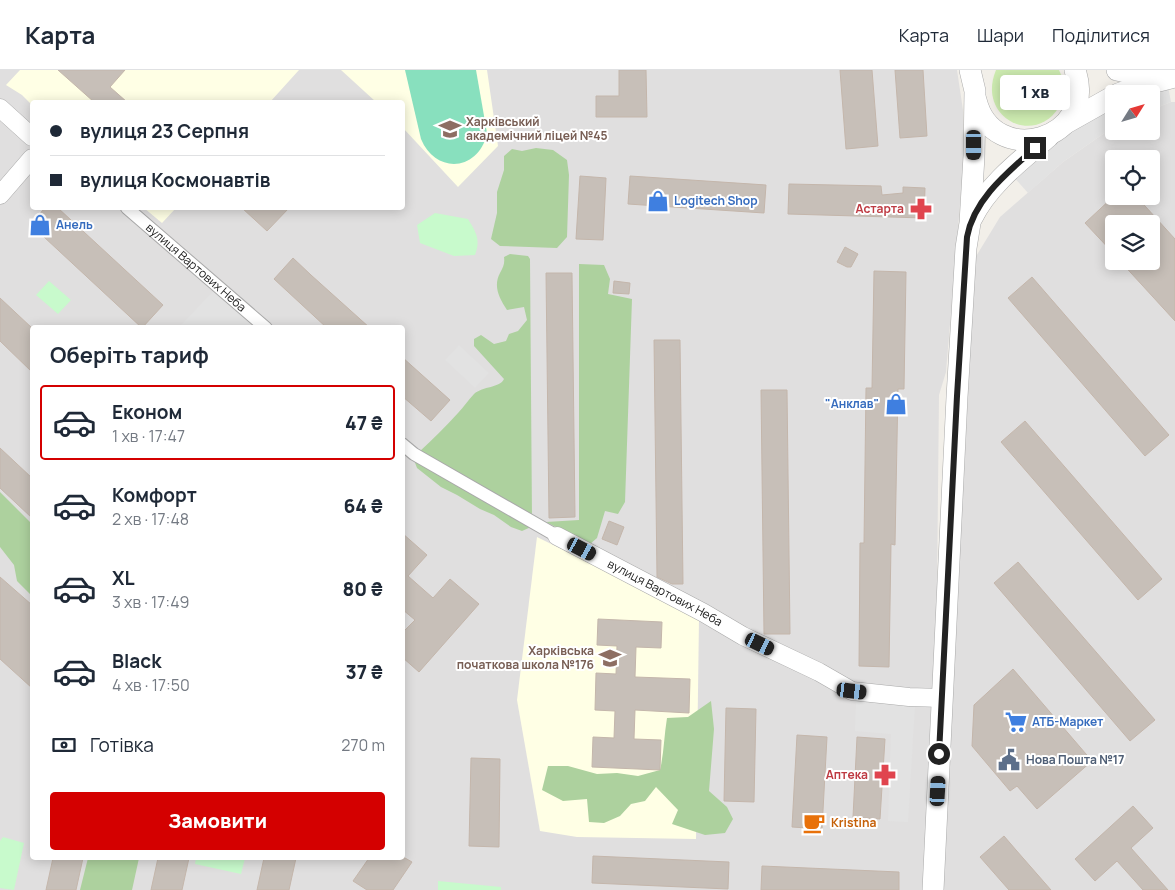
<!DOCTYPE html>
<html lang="uk">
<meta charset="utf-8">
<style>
body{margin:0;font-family:Manrope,sans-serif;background:#f6f6f7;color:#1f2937;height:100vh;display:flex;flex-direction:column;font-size:19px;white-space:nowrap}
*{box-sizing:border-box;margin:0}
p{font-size:16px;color:#747a83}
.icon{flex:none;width:28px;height:28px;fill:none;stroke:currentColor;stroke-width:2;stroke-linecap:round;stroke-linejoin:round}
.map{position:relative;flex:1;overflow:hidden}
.panel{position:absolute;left:30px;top:255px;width:375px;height:535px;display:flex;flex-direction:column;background:#fff;border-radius:5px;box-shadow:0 2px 12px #0003}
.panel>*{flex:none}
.hud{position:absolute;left:30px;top:30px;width:375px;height:110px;border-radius:5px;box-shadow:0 2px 12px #0003;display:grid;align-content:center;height:110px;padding:0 20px;background:#fff}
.needle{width:32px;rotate:53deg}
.buttons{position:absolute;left:1105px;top:15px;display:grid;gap:10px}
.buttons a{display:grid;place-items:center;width:55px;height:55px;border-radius:5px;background:#fff;box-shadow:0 2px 12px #0003;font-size:25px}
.end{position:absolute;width:22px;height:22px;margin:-11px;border:6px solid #222;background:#fff;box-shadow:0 0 0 2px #fff}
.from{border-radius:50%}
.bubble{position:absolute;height:35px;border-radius:5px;background:#fff;box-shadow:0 2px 12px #0003;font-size:16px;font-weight:800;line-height:35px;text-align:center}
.car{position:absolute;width:15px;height:30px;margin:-15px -8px;border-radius:6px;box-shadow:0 0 4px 1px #0007;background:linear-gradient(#222 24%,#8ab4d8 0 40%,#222 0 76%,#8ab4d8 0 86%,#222 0)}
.hud b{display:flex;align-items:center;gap:18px;height:48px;font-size:19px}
.hud b+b{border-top:1px solid #e0e1e3}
.hud i{width:12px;height:12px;background:#1f2937}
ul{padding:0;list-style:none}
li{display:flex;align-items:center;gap:15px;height:75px;margin:0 10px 8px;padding:0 10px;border:2px solid transparent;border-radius:5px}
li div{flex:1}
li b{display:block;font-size:19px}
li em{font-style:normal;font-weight:800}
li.current{border-color:#d40000}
li>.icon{width:45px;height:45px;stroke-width:1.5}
h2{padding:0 20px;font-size:22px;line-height:60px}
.pay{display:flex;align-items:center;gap:12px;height:55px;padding:0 20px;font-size:19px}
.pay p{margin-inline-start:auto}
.action{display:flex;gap:10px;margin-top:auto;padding:10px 20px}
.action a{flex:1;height:58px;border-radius:5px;background:#d40000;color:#fff;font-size:20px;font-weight:800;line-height:58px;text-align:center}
header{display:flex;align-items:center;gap:30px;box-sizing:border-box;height:70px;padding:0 25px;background:#fff;border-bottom:1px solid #e0e1e3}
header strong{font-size:24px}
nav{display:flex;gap:28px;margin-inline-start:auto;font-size:18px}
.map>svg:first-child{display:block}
</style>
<header>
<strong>Карта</strong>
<nav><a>Карта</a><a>Шари</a><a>Поділитися</a></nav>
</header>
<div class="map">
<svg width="1175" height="820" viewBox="0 0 1175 820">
<rect width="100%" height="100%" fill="#f2efe9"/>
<g fill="#e0dfdf" fill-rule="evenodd">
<path d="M0 0H957L963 40 964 87 946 302 939 325 936 615 926 820H0ZM32 32H402V138H32ZM32 258H402V788H32Z"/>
<path d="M1171 32H1175V820H942L975 188 1000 147 1063 92 1103 64 1114 58V61H1151V40ZM1114 89H1151V126H1114ZM1114 154H1151V191H1114Z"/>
</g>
<g fill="#ffffe5">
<polygon points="20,0 299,0 270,32 32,32 32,35 22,25 6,15"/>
<polygon points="341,0 487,0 498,76 458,117 403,58 402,32 376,32"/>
<polygon points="144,138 176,138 162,153"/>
<polygon points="537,467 699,547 696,769 577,767 540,761 517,630"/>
</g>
<path fill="#cdebb0" d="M996 0H1059C1065 12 1066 25 1059 37 1035 77 976 48 996 0Z"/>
<g fill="#add19e">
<polygon points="536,78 553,80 567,90 569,105 567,167 557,178 500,176 491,169 497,143 497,122 504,100 504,86 512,79 522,81"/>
<path d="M510 184 528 186 530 189 532 449 531 457 522 461 511 457 494 445 480 439 457 425 441 417 417 398 414 390 419 382C432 370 446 356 458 343 464 337 468 330 474 324 483 316 500 318 504 309L474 276V269L481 265 494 274 506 271 509 264 518 261 527 250 524 237 507 240C499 228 493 216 500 203 503 197 505 194 504 187Z"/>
<polygon points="579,194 604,195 610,209 608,224 632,229 625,432 618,444 605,441 597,468 590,474 546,452 579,450"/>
<polygon points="0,422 32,454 32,526 17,511 14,495 0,477"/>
<path d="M711 631 714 659 709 721 727 737 733 749 725 763 705 765 672 754 678 740 656 717 645 731 631 734 620 746 604 753 589 752 587 729 563 731 542 720 548 696H568L597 704 617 703 638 706 660 700C664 683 664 666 667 648L688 647Z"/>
<polygon points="88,788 139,788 132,820 80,820"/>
</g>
<g fill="#c8facc">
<path d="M435 143 468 149C476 162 481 170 475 185L454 186 420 173 417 155Z"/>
<polygon points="49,211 71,230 58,244 36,225"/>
<polygon points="3,767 24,773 14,820 0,818 0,771"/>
<polygon points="196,788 245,788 241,804 195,794"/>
<polygon points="438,811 501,817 501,820 438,820"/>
</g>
<path fill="#88e0be" d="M405 0H476L487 63C479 101 436 105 421 69Z"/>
<g fill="#e2e2e2">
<polygon points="1168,16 1171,32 1151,40 1151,24"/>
<polygon points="1114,34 1114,58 1103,64 1063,92 1028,123 1013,106 1051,74"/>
<polygon points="216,218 254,253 250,258 180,256"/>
<polygon points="459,275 489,303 475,318 445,290"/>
<polygon points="856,629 915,635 908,752 888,751 891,664 855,661"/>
</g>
<g fill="#c7bfb8" stroke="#c4b6ab">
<polygon points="58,0 125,0 110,17 127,32 94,32"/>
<polygon points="619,0 646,0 647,47 596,47 596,26 619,26"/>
<polygon points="840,0 872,0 878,76 846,79"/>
<polygon points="895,0 923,0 927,66 900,68"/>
<polygon points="580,106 606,108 603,170 576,169"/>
<polygon points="630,106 766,115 764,143 628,134"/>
<polygon points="789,114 881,116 882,125 903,123 903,117 925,118 924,148 788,144"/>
<polygon points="1114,126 1136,126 1175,169 1175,251 1120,191 1151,191 1151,154 1114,154 1114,184 1085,153"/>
<polygon points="45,138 58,138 163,235 142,258 30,154"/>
<polygon points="242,138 289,138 267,161"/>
<polygon points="845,177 858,184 851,197 847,197 837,192"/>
<polygon points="293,188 311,205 370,258 327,258 274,209"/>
<polygon points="874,201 906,202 904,319 898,319 895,475 891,474 889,597 859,596 860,473 864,473 866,318 872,318"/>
<polygon points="546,203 572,203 575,447 549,448"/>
<polygon points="1032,207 1169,365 1145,386 1008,228"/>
<polygon points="614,211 630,213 629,224 613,223"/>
<polygon points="0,228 32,258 32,302 0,271"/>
<polygon points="654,270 680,270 683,514 672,514 657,507"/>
<polygon points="402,287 450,330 431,351 402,326"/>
<polygon points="761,320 787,320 790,564 764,564"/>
<polygon points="1025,351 1162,509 1138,530 1001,372"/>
<polygon points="0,378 32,408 32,448 0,418"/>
<polygon points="609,451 624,457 617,475 602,469"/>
<polygon points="402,463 427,485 408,506 433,528 450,509 479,534 419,602 402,587 402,563 415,550 402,539"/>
<polygon points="1018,492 1155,650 1130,671 994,513"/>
<polygon points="0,507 32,535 32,618 0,589"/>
<polygon points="598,549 662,552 661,578 636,577 635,607 690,609 689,643 635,640 634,669 661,670 660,700 592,697 593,667 614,668 615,641 595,640 596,603 616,604 617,576 597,575"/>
<polygon points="1013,599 1092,691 1037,739 1017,716 1010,721 972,676 974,635"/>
<polygon points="726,638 756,639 754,732 724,731"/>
<polygon points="797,665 827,667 822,759 792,757"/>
<polygon points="857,667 885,669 880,749 853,747"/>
<polygon points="471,688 500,689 499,777 469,776"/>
<polygon points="1133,736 1153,758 1131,778 1168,820 1143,820 1117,791 1095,811 1075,789"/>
<polygon points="1004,766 1016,780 1051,820 1009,820 980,787"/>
<polygon points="593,786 729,792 728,819 592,813"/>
<polygon points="53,788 83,788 76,820 46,820"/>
<polygon points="158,788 189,788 182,820 151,820"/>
<polygon points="264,788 296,788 289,820 257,820"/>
<polygon points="369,788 405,788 412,792 393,820 367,820 353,811"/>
<polygon points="762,796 899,802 899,820 761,820"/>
</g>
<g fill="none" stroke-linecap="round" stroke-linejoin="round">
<g stroke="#a9a9a9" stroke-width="14">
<g id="pedestrian">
<path id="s1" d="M127 138 266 258"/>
<polyline points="402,374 414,384 557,466"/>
</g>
</g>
<g stroke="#a9a9a9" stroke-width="19">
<g id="minor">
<polyline points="0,38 32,67"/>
<polyline points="0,125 32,88"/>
<path id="s2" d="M557 466 704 543 743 566 819 602 852 621 909 627 942 628"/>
</g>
</g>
<g stroke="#a9a9a9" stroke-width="22">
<g id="tertiary">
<polyline points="1117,0 1144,6 1158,7"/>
<polyline points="1118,24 1143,15 1175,7"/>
<path d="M976 30C993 100 1099 70 1075 0"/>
<polyline points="1066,53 1114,26"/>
<path d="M972 148C988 115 1021 90 1048 67"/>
<polyline points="933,820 957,327 966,178 970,153 974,86 975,21 970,0"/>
</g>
</g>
<use href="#pedestrian" stroke="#fff" stroke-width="12"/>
<use href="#minor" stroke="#fff" stroke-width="18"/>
<use href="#tertiary" stroke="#fff" stroke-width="21"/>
</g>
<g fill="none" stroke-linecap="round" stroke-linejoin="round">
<path stroke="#222" stroke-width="6" d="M939 684 957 326 967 167C974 129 1007 103 1035 78"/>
</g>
<defs>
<g id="school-bare" transform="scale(1.725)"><path d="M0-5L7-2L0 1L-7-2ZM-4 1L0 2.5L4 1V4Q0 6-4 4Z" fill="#8d6e63" stroke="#fff" stroke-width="2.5" paint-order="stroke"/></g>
<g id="shop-bare" transform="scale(1.725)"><path d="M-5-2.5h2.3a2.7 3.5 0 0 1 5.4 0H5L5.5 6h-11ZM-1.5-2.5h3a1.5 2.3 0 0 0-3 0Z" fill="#3f7fe0" stroke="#fff" stroke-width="2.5" paint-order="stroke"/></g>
<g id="pharmacy-bare" transform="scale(1.725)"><path d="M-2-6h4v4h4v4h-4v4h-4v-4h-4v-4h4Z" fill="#e0444e" stroke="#fff" stroke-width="2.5" paint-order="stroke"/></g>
<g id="supermarket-bare" transform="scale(1.725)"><path d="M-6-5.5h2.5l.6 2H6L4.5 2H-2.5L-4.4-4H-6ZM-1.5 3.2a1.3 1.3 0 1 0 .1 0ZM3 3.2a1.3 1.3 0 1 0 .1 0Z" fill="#3f7fe0" stroke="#fff" stroke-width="2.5" paint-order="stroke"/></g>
<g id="civic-bare" transform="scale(1.725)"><path d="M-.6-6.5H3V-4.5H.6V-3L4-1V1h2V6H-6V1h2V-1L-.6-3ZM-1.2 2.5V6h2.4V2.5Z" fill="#5c6f8a" stroke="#fff" stroke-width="2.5" paint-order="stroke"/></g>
<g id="cafe-bare" transform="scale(1.725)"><path d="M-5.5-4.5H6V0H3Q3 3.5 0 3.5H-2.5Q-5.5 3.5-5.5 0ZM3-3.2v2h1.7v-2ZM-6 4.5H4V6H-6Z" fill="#e8710a" stroke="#fff" stroke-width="2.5" paint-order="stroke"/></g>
</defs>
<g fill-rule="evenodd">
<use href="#school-bare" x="450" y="59"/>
<use href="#shop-bare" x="658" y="131"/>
<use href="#pharmacy-bare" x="921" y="139"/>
<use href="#shop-bare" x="40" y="155"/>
<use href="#shop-bare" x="896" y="334"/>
<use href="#school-bare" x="610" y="588"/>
<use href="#supermarket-bare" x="1016" y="652"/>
<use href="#civic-bare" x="1009" y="690"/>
<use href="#pharmacy-bare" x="885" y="705"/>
<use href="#cafe-bare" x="814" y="753"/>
</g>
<g text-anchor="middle" stroke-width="4" stroke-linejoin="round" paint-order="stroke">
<g font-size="12" font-weight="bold" fill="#785e54" stroke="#fff" text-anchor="start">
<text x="466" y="56">Харківський<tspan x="466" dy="14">академічний ліцей №45</tspan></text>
<text x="594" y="585" text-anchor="end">Харківська<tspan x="594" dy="14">початкова школа №176</tspan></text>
</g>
<g font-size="12" font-weight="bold" fill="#366cbe" stroke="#fff" text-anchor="start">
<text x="674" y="135">Logitech Shop</text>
<text x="56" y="159">Анель</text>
<text x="879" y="338" text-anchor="end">"Анклав"</text>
<text x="1032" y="656">АТБ-Маркет</text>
</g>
<g font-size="12" font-weight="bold" fill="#be3a42" stroke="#fff" text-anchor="end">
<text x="904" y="143">Астарта</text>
<text x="868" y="709">Аптека</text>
</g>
<g font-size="12" fill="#222" stroke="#fff">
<text dy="4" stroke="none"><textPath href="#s1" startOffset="91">вулиця Вартових Неба</textPath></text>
<text dy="4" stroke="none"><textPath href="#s2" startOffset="122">вулиця Вартових Неба</textPath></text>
</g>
<g font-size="12" font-weight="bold" fill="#4e5e75" stroke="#fff" text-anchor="start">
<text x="1026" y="694">Нова Пошта №17</text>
</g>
<g font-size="12" font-weight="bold" fill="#c56008" stroke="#fff" text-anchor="start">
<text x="831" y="757">Kristina</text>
</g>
</g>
</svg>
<div class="buttons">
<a><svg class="needle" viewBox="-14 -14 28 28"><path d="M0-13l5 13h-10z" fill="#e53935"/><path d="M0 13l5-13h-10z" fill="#747a83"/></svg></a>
<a><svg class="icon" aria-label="locate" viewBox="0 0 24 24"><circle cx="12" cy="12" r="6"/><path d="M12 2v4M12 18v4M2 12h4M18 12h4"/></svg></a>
<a><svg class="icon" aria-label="layers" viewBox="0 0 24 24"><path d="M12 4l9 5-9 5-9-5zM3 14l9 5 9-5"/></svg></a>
</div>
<i class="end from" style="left:939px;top:684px"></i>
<i class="end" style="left:1035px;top:78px"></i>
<div class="bubble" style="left:1000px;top:5px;width:70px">1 хв</div>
<i class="car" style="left:974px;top:75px;rotate:180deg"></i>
<i class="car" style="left:582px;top:479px;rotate:118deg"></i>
<i class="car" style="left:760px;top:574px;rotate:116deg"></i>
<i class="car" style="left:852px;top:621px;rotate:97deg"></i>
<i class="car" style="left:938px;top:721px;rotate:3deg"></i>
<div class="hud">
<b><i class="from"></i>вулиця 23 Серпня</b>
<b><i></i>вулиця Космонавтів</b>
</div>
<section class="panel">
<h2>Оберіть тариф</h2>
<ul>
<li class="current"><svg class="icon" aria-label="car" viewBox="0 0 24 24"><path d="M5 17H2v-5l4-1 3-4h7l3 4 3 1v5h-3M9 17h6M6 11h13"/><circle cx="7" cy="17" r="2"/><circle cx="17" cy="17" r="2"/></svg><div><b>Економ</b><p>1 хв · 17:47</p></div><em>47 ₴</em></li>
<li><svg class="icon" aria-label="car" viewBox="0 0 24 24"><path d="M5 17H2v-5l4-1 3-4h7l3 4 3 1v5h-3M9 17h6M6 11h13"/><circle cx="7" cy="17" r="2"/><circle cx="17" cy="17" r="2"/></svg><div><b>Комфорт</b><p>2 хв · 17:48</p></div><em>64 ₴</em></li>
<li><svg class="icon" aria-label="car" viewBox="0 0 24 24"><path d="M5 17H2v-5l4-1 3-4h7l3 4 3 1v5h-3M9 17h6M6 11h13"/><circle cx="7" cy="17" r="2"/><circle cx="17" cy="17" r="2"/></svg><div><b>XL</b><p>3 хв · 17:49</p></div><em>80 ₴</em></li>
<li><svg class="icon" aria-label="car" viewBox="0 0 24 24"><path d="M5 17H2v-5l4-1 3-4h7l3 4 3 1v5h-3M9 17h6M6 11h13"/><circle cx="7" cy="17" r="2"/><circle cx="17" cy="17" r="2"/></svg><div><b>Black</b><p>4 хв · 17:50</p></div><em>37 ₴</em></li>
</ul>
<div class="pay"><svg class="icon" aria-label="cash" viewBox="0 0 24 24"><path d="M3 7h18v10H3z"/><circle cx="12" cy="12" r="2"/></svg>Готівка<p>270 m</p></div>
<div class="action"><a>Замовити</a></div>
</section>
</div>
